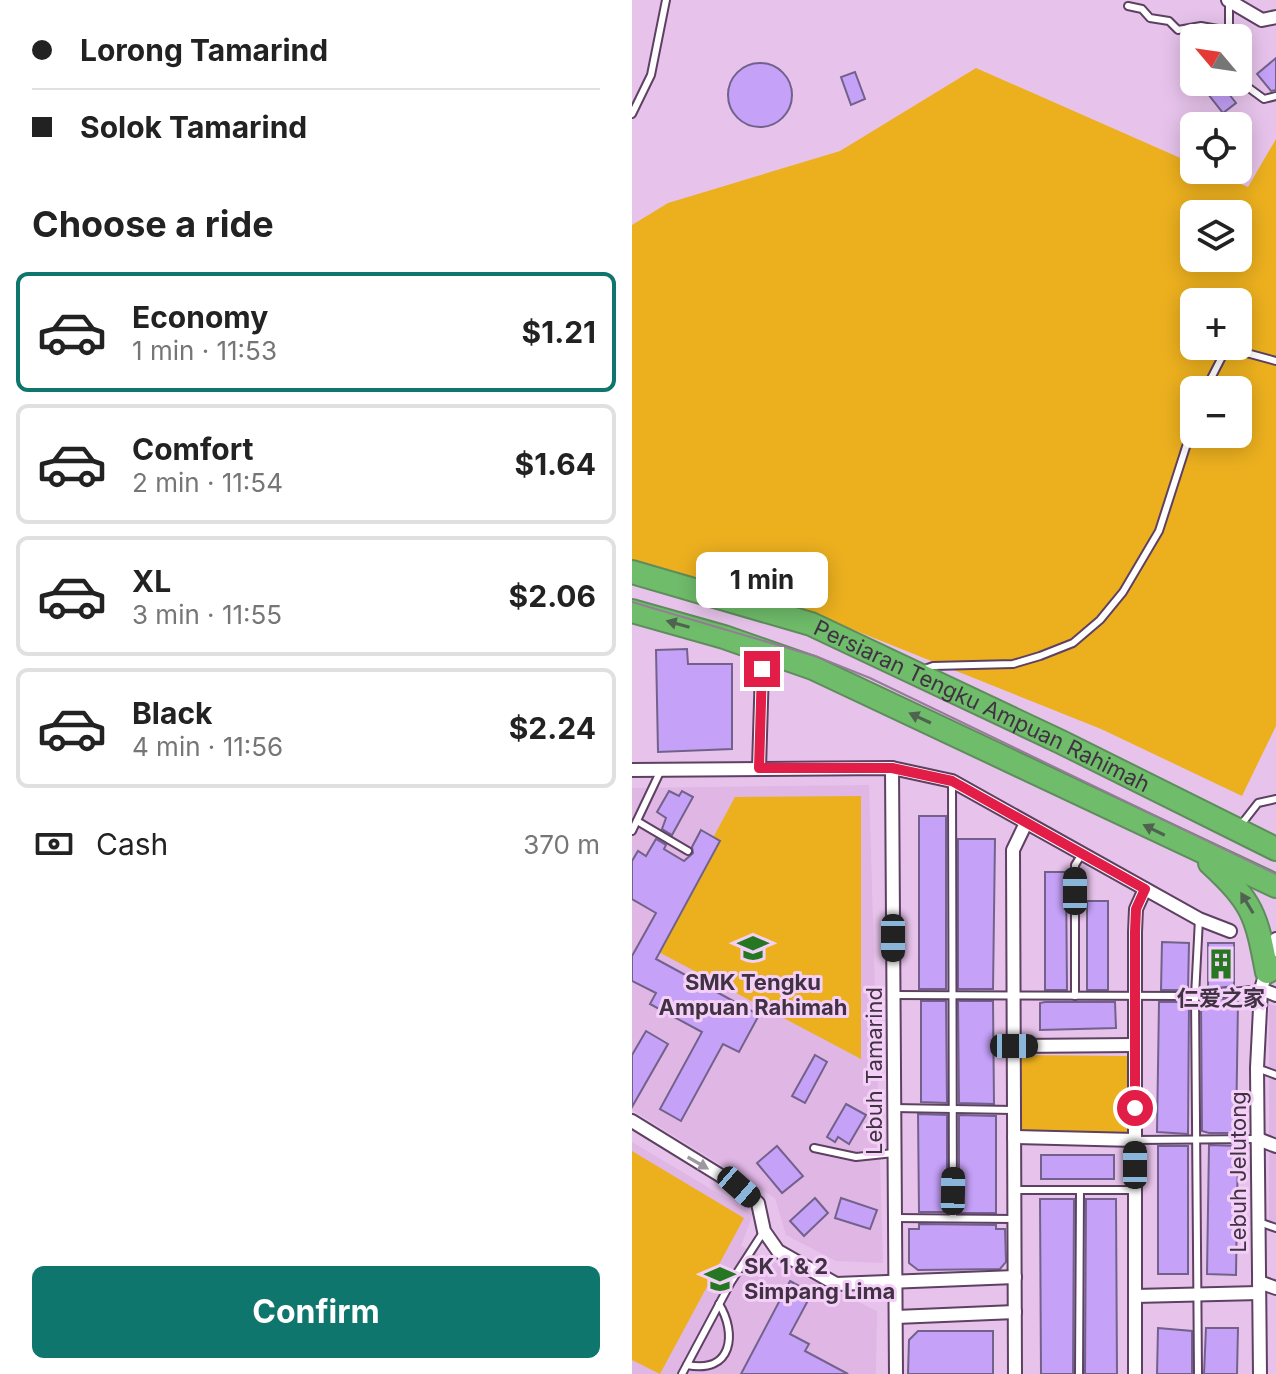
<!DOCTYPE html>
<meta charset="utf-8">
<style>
body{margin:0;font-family:Inter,"Noto Sans SC",sans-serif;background:#f6f6f6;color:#222;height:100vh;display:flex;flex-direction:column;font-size:30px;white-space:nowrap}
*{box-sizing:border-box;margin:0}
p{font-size:26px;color:#767676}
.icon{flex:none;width:44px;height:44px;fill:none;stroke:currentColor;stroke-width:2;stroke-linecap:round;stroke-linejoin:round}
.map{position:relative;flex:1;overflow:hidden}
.sheet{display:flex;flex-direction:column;background:#fff;width:632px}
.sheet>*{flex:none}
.banner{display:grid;align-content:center;height:176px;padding:0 32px;background:#fff}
.needle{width:52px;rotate:299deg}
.controls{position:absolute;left:548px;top:24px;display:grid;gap:16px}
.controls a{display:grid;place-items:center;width:72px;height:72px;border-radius:12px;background:#fff;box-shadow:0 4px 20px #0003;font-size:40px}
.end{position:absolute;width:36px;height:36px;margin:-18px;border:10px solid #e11d48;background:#fff;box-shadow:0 0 0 4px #fff}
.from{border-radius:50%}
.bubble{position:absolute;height:56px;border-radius:12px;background:#fff;box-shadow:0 4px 20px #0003;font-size:26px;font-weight:700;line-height:56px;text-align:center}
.car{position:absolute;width:24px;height:48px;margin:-24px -12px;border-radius:10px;box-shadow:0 0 6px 2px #0007;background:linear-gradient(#222 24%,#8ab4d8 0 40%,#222 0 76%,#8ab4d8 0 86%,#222 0)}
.banner b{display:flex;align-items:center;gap:28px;height:76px;font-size:30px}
.banner b+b{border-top:2px solid #e0e0e0}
.banner i{width:20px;height:20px;background:#222}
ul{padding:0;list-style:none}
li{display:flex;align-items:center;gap:24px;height:120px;margin:0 16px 12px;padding:0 16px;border:4px solid #e0e0e0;border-radius:12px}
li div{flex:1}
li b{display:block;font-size:30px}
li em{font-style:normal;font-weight:700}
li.current{border-color:#0f766e}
li>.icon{width:72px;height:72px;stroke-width:1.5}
h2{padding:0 32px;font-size:36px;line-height:96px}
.pay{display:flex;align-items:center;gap:20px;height:88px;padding:0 32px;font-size:30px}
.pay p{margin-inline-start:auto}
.action{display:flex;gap:16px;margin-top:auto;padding:16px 32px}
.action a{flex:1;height:92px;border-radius:12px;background:#0f766e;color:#fff;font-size:32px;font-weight:700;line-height:92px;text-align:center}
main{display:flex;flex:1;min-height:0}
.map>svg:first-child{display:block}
</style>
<main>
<section class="sheet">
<div class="banner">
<b><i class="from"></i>Lorong Tamarind</b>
<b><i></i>Solok Tamarind</b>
</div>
<h2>Choose a ride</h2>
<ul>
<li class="current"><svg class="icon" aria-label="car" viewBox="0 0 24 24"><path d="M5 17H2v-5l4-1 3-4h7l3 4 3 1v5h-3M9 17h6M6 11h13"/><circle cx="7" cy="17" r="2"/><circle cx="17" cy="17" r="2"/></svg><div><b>Economy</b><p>1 min · 11:53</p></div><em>$1.21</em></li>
<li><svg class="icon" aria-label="car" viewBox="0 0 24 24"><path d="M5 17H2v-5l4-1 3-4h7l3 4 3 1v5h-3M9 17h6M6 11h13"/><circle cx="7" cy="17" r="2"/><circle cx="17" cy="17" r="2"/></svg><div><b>Comfort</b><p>2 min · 11:54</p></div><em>$1.64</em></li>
<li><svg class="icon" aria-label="car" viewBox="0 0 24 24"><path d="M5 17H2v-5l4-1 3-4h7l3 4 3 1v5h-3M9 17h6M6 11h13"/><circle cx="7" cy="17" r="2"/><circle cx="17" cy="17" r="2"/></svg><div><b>XL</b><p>3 min · 11:55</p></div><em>$2.06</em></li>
<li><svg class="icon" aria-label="car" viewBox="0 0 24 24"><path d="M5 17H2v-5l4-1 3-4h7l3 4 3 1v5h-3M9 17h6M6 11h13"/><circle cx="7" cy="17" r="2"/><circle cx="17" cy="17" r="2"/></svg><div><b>Black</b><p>4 min · 11:56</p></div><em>$2.24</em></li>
</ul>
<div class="pay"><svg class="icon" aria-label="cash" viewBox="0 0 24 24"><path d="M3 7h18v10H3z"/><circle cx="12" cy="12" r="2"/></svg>Cash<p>370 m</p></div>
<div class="action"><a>Confirm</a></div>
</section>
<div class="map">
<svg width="644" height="1374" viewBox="0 0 644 1374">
<rect width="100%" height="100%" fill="#e7c3eb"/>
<g fill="#dfb6e4">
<polygon points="237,785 251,1263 204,1261 154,1235 143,1198 0,1110 0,788"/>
<polygon points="637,1004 644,1006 644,1224 637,1221"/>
<polygon points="0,1142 121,1214 109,1246 245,1311 244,1374 0,1374"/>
</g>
<g fill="#ecb01f" fill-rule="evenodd">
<path d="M344 68 562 164V170H576L616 187 644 139V726L610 796 469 729 197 620 0 560V225L36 203 208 151ZM562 214H606V258H562ZM562 302H606V346H562ZM562 390H606V434H562Z"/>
<polygon points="229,796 229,1059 21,949 103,797"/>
<polygon points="388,1055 497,1056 497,1132 388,1133"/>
<polygon points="0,1151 112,1218 28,1374 0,1360"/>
</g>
<g fill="#c5a1f8" stroke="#72628b" stroke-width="2">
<polygon points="644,58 644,90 639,91 625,74"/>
<circle cx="128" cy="95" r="32"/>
<polygon points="223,72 233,99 219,105 209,77"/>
<polygon points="589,84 604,103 591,113 576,94"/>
<polygon points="55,649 56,664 100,664 100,749 26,752 24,650"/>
<polygon points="37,791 47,796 50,791 61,797 40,835 30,829 34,818 25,812"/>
<rect x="287" y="816" width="27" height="173"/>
<polygon points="69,830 88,841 24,959 127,1015 107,1052 91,1044 49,1121 28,1109 70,1032 18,1004 24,993 0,981 0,956 24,913 0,899 0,861 6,851 14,856 24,839 34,845 32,849 52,861 61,853 60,847"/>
<polygon points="326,839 363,839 361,989 326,989"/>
<polygon points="413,872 434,872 435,990 413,990"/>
<rect x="455" y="901" width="21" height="89"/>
<polygon points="530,942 557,943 556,990 529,990"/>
<polygon points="576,943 602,943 602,986 576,989"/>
<polygon points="602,998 606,1002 604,1133 577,1133 570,1131 569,1001"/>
<polygon points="289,1001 314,1001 315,1103 289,1102"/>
<polygon points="326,1001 361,1001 362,1104 327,1103"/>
<polygon points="413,1002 483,1002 484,1028 408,1030 408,1003"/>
<polygon points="527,1002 557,1002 556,1134 525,1132"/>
<polygon points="14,1031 36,1044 0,1107 0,1055"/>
<polygon points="183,1055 195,1062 173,1103 160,1096"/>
<polygon points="214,1104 234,1115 217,1144 206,1137 203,1142 195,1137"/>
<polygon points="286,1114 315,1115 315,1212 287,1212"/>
<polygon points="327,1115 364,1116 364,1213 327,1213"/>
<polygon points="577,1145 606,1146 604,1275 575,1274"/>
<polygon points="145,1146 171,1176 150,1193 125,1163"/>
<rect x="526" y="1146" width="30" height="128"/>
<rect x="409" y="1155" width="73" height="24"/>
<polygon points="183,1198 196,1213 172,1236 158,1221"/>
<polygon points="209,1198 245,1210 238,1229 203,1218"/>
<polygon points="408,1199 442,1199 441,1374 409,1374"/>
<polygon points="454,1199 484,1199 485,1374 453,1374"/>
<polygon points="287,1224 364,1225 364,1229 373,1229 374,1262 368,1269 286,1270 277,1263 277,1229 287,1229"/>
<polygon points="158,1281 180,1293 158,1334 177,1344 173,1351 216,1374 109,1374"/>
<polygon points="526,1328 560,1331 560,1374 525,1374"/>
<polygon points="574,1328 606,1328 605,1374 572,1374"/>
<polygon points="286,1331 361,1331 361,1374 276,1374 277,1340"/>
</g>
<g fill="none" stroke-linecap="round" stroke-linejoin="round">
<g stroke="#5e4062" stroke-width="10">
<g id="lane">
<polyline points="496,6 510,9 518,18 537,21 546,30 569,26 597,31"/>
<polyline points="592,38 597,31 597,1"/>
<polyline points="606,80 632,99 644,96"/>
<polyline points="0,114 19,75 34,0"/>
<polyline points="573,390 591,355 611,352 644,361"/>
<polyline points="290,670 301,666 381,664 408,656 441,643 468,620 491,592 527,531 562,422"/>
<polyline points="320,782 321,1218"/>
<polyline points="5,821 56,851"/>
<polyline points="608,826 626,803 644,799"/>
<polyline points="0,831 29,770"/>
<polyline points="261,995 563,996 629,989"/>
<polyline points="443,996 443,865 450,854"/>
<polyline points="625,1068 644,1075"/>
<polyline points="262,1108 381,1110"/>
<polyline points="503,1140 626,1139"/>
<polyline points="182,1148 224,1157 262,1153"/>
<polyline points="382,1190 503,1190"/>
<polyline points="263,1218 382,1219"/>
<polyline points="627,1222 644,1228"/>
<path d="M55 1365C101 1374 105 1333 87 1304"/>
<polyline points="50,1374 99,1282 132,1231"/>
<polyline points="447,1374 448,1190"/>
<polyline points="566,1374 563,996 567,919"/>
</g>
</g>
<g stroke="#5e4062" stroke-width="16">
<g id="street">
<polyline points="596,0 630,20 644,17"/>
<polyline points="127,768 130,669"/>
<polyline points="260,768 264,1374"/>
<polyline points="0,770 260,768 320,781 567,919 598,931"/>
<polyline points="629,989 644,995"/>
<polyline points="382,1046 503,1045"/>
<polyline points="0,1121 107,1187 126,1203 132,1231 146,1251 204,1284 383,1277"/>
<polyline points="382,1137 503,1140"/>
<polyline points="626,1139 644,1146"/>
<polyline points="627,1282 644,1288"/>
<polyline points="503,1296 627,1293"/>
<polyline points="264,1317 383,1312"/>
<polyline points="383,1374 381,850 394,823"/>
<polyline points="503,1374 503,932 504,909 513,889"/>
<polyline points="628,1374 625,1068 629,989 644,939"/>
</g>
</g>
<g stroke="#5f8c5c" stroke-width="26">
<g id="highway">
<path id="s1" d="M0 572 179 624 429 742 644 849"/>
<polyline points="0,611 92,637 181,668 644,886"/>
<path d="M578 863C621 903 624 914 635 972L644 967"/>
</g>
</g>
<use href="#lane" stroke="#fff" stroke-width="6"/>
<use href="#street" stroke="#fff" stroke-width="12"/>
<use href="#highway" stroke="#6fbc6a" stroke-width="22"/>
<polyline stroke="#957c98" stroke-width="2" points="0,602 183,656 238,678 644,874"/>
</g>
<defs><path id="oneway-solid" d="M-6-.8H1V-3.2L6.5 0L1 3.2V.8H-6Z" transform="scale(2)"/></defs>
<g fill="#506250">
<use href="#oneway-solid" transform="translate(46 624) rotate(-164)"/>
<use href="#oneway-solid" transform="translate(288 718) rotate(-155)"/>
<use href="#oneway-solid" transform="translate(522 830) rotate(-154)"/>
<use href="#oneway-solid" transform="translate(615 903) rotate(-121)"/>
</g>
<use fill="#a098a0" href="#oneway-solid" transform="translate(66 1163) rotate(30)"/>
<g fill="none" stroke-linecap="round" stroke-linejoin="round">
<polyline stroke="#e11d48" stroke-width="10" points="130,669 127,768 260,768 320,781 513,889 504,909 503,932 503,1108"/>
</g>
<defs>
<g id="school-bare" transform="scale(2.4)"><path d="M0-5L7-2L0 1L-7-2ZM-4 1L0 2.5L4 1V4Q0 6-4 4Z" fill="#257722" stroke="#f4d0f8" stroke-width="2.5" paint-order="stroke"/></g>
<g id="building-bare" transform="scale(2.4)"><path d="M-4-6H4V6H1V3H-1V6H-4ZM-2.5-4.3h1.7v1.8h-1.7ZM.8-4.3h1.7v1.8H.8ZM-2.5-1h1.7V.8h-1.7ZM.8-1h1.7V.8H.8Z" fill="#257722" stroke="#f4d0f8" stroke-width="2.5" paint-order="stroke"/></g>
</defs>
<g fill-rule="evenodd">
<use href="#school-bare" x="121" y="948"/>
<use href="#building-bare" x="589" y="964"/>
<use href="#school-bare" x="88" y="1279"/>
</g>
<g text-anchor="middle" stroke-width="6" stroke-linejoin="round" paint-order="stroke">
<g font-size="22" fill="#403242" stroke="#f4d0f8">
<text dy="8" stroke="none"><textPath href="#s1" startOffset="376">Persiaran Tengku Ampuan Rahimah</textPath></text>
<text transform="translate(242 1071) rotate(-90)" y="8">Lebuh Tamarind</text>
<text transform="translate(606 1172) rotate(-90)" y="8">Lebuh Jelutong</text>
</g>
<g font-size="22" font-weight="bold" fill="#403242" stroke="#f4d0f8">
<text x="121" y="990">SMK Tengku<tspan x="121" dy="25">Ampuan Rahimah</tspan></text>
<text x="589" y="1006">仁爱之家</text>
<text x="112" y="1274" text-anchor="start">SK 1 &amp; 2<tspan x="112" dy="25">Simpang Lima</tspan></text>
</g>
</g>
</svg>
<div class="controls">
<a><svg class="needle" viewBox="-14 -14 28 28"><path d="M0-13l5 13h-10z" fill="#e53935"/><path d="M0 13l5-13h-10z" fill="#767676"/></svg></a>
<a><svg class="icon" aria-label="locate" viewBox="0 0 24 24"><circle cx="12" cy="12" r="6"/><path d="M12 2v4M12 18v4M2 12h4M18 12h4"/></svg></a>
<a><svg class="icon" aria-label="layers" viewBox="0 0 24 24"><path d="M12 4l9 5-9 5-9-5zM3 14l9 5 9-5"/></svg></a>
<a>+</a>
<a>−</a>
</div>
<i class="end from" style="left:503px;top:1108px"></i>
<i class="end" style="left:130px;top:669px"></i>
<div class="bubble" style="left:64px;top:552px;width:132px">1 min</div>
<i class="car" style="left:443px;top:891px;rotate:0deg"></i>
<i class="car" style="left:261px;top:938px;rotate:180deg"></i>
<i class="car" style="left:382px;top:1046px;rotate:90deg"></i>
<i class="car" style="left:503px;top:1165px;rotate:0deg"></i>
<i class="car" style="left:107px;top:1187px;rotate:131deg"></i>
<i class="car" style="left:321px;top:1191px;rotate:1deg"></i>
</div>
</main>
